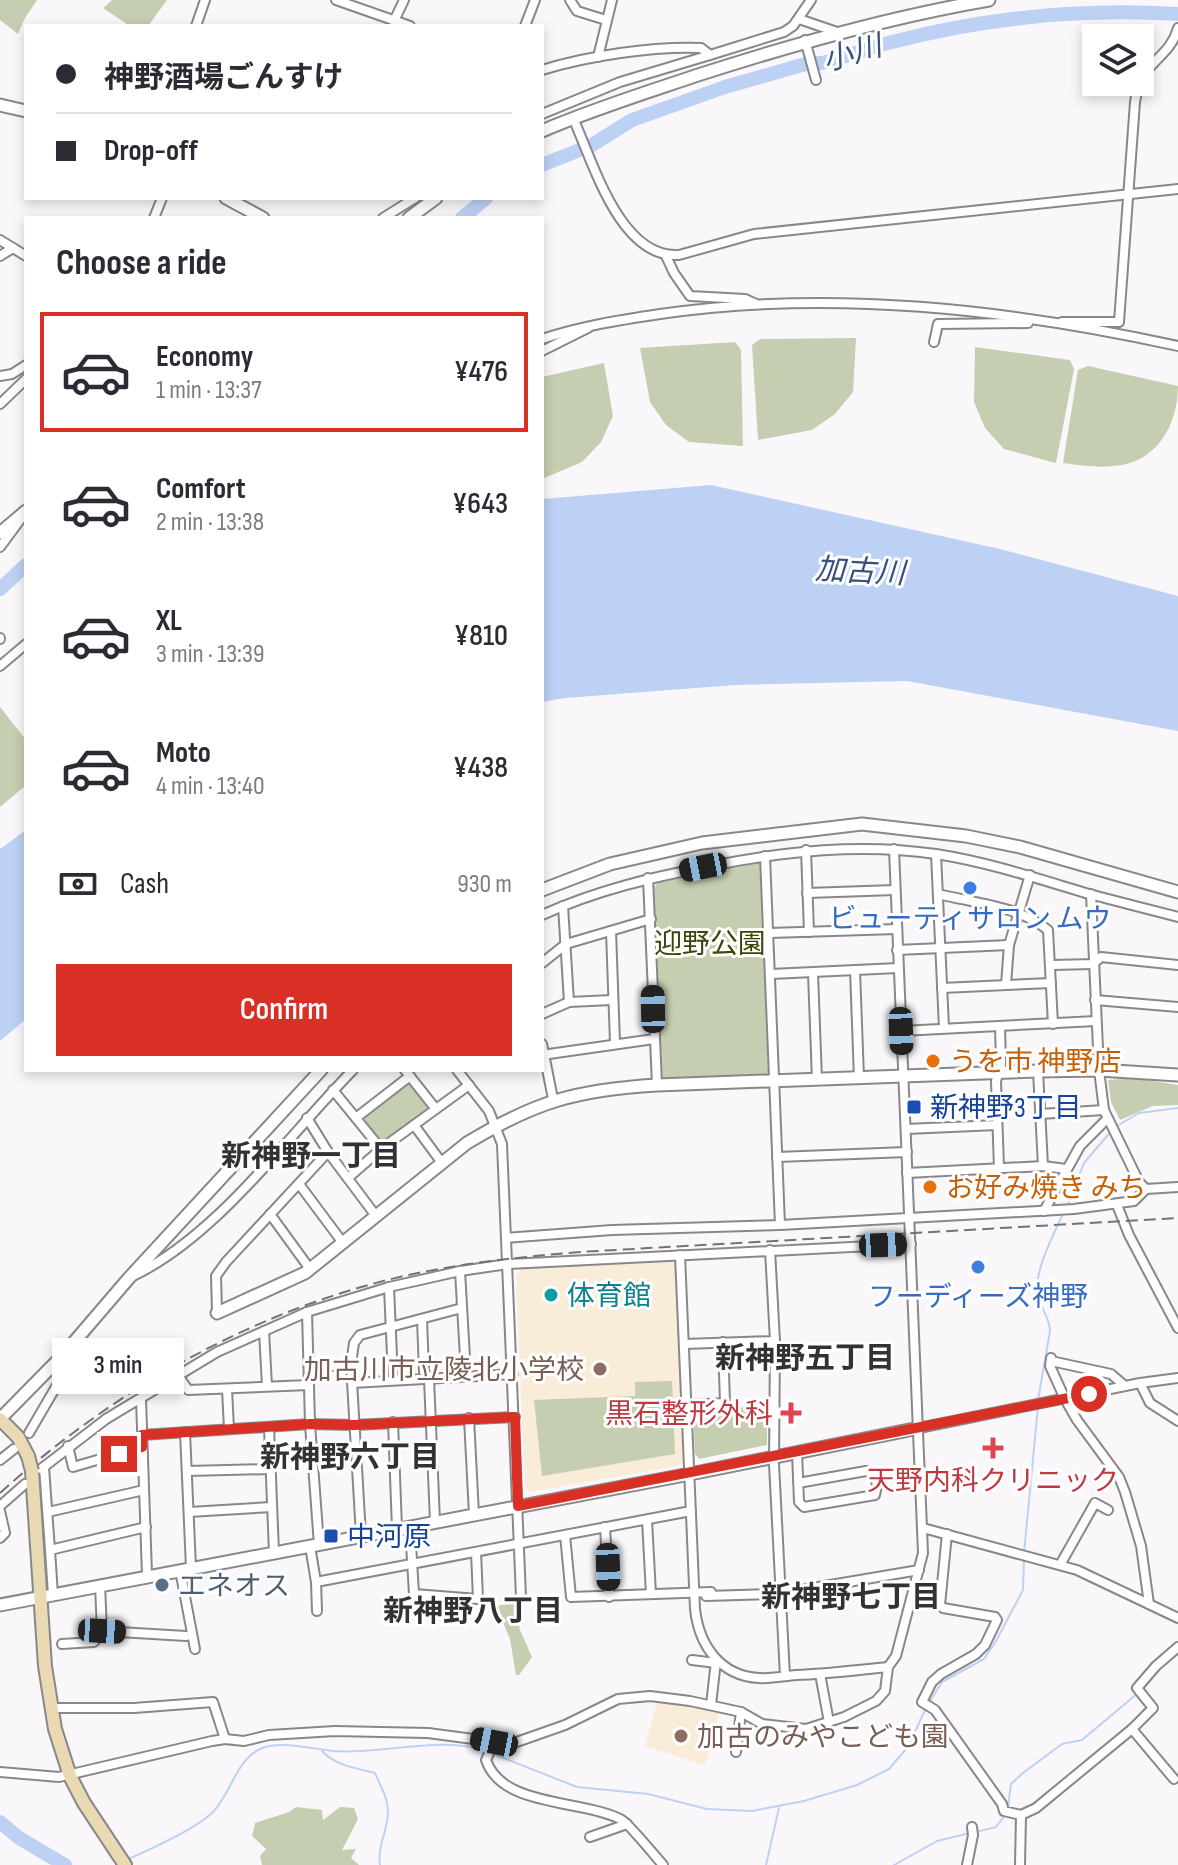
<!DOCTYPE html>
<meta charset="utf-8">
<style>
body{margin:0;font-family:"Sofia Sans Condensed","Noto Sans JP",sans-serif;background:#f7f7f7;color:#2b2b33;height:100vh;display:flex;flex-direction:column;font-size:30px;white-space:nowrap}
*{box-sizing:border-box;margin:0}
p{font-size:26px;color:#7c7c81}
.icon{flex:none;width:44px;height:44px;fill:none;stroke:currentColor;stroke-width:2;stroke-linecap:round;stroke-linejoin:round}
.map{position:relative;flex:1;overflow:hidden}
.side{position:absolute;left:24px;top:216px;width:520px;height:856px;display:flex;flex-direction:column;background:#fff;border-radius:0px;box-shadow:0 4px 12px #0003}
.side>*{flex:none}
.banner{position:absolute;left:24px;top:24px;width:520px;height:176px;border-radius:0px;box-shadow:0 4px 12px #0003;display:grid;align-content:center;height:176px;padding:0 32px;background:#fff}
.fabs{position:absolute;left:1082px;top:24px;display:grid;gap:16px}
.fabs a{display:grid;place-items:center;width:72px;height:72px;border-radius:0px;background:#fff;box-shadow:0 4px 12px #0003;font-size:40px}
.end{position:absolute;width:36px;height:36px;margin:-18px;border:10px solid #d93025;background:#fff;box-shadow:0 0 0 4px #fff}
.from{border-radius:50%}
.bubble{position:absolute;height:56px;border-radius:0px;background:#fff;box-shadow:0 4px 12px #0003;font-size:26px;font-weight:600;line-height:56px;text-align:center}
.car{position:absolute;width:24px;height:48px;margin:-24px -12px;border-radius:10px;box-shadow:0 0 6px 2px #0007;background:linear-gradient(#222 24%,#8ab4d8 0 40%,#222 0 76%,#8ab4d8 0 86%,#222 0)}
.banner b{display:flex;align-items:center;gap:28px;height:76px;font-size:30px}
.banner b+b{border-top:2px solid #e1e1e2}
.banner i{width:20px;height:20px;background:#2b2b33}
ul{padding:0;list-style:none}
li{display:flex;align-items:center;gap:24px;height:120px;margin:0 16px 12px;padding:0 16px;border:4px solid transparent;border-radius:0px}
li div{flex:1}
li b{display:block;font-size:30px}
li em{font-style:normal;font-weight:600}
li.current{border-color:#d93025}
li>.icon{width:72px;height:72px;stroke-width:1.5}
h2{padding:0 32px;font-size:36px;line-height:96px}
.pay{display:flex;align-items:center;gap:20px;height:88px;padding:0 32px;font-size:30px}
.pay p{margin-inline-start:auto}
.action{display:flex;gap:16px;margin-top:auto;padding:16px 32px}
.action a{flex:1;height:92px;border-radius:0px;background:#d93025;color:#fff;font-size:32px;font-weight:600;line-height:92px;text-align:center}
.map>svg:first-child{display:block}
</style>
<div class="map">
<svg width="1178" height="1865" viewBox="0 0 1178 1865">
<rect width="100%" height="100%" fill="#faf7fb"/>
<g fill="#f9ecd8">
<polygon points="668,1260 677,1264 684,1461 681,1465 530,1492 525,1487 516,1277 522,1268"/>
<polygon points="658,1699 720,1710 705,1765 645,1746"/>
</g>
<g fill="#c5ceb1">
<polygon points="0,0 37,0 25,18 18,34 0,20"/>
<polygon points="112,0 167,0 148,26 130,26 103,8"/>
<polygon points="856,338 853,392 835,414 812,430 758,440 752,345 760,339"/>
<polygon points="735,342 741,350 743,446 689,442 666,425 650,402 640,348"/>
<polygon points="975,347 1070,360 1074,369 1056,463 1004,449 985,428 974,402"/>
<polygon points="604,363 613,416 601,442 582,462 542,479 542,377"/>
<path d="M1088 366 1178 386C1178 425 1156 464 1113 466 1097 468 1079 465 1063 463L1078 370Z"/>
<polygon points="0,707 26,740 26,785 0,807"/>
<polygon points="760,863 769,1075 662,1080 653,888 658,883"/>
<polygon points="1135,1078 1178,1085 1178,1105 1153,1106 1120,1120 1111,1102 1108,1080"/>
<polygon points="409,1082 413,1083 430,1104 428,1111 386,1143 380,1142 365,1122 365,1116"/>
<polygon points="672,1381 675,1454 542,1476 534,1400 635,1396 635,1382"/>
<polygon points="767,1406 767,1445 699,1459 695,1454 693,1413 697,1409"/>
<polygon points="514,1603 520,1630 532,1657 519,1675 516,1675 510,1639 496,1606"/>
<polygon points="296,1807 322,1810 323,1820 340,1807 354,1808 358,1819 342,1850 356,1849 351,1858 359,1865 262,1865 260,1856 266,1849 252,1836 255,1823 289,1812"/>
</g>
<g fill="#bdd1f4">
<polygon points="711,485 1000,549 1178,596 1178,731 907,681 735,685 565,698 542,702 542,499"/>
<polygon points="26,830 26,1019 0,1041 0,849"/>
</g>
<g fill="none" stroke-linecap="round" stroke-linejoin="round">
<g stroke="#bdd1f4" stroke-width="2">
<polyline points="1117,1126 1139,1113 1178,1108"/>
<polyline points="1067,1206 1084,1163 1112,1130"/>
<path d="M1038 1400 1050 1331C1050 1318 1041 1309 1038 1296 1032 1275 1055 1231 1064 1212"/>
<polyline points="1024,1553 1038,1406"/>
<polyline points="1143,1689 1162,1666"/>
<polyline points="929,1703 942,1682 984,1659 996,1641 1023,1590 1024,1560"/>
<path d="M322 1751C336 1766 355 1768 375 1773 380 1785 388 1798 388 1812 388 1830 377 1846 380 1865"/>
<polyline points="491,1753 577,1787 648,1794 707,1809 752,1811 804,1801 857,1785 889,1769 908,1747 926,1708"/>
<polyline points="1008,1807 1011,1784 1023,1773 1062,1744 1082,1740 1138,1693"/>
<polyline points="976,1832 996,1827 1006,1814"/>
<path d="M126 1860C149 1850 195 1829 212 1813 231 1795 235 1761 260 1749 279 1740 312 1749 333 1751 377 1755 445 1735 485 1751"/>
<polyline points="766,1865 779,1808"/>
<polyline points="894,1865 937,1841 970,1833"/>
</g>
<g stroke="#bdd1f4" stroke-width="14">
<path d="M542 165 592 145 632 120 725 87 809 63H822C845 57 868 48 892 42 985 18 1082 8 1178 14"/>
<polyline points="462,218 486,198"/>
<polyline points="0,589 26,565"/>
<polyline points="0,1822 19,1838 65,1865"/>
</g>
<g stroke="#89878a" stroke-width="12">
<g id="minor">
<polyline points="336,0 410,26"/>
<polyline points="570,0 577,11 606,20"/>
<polyline points="799,19 837,32"/>
<polyline points="394,21 404,0"/>
<polyline points="196,26 205,0"/>
<polyline points="525,26 535,0"/>
<polyline points="805,40 816,80"/>
<polyline points="598,57 612,0"/>
<path d="M542 70C587 56 653 46 701 48L710 55 784 32 793 26 811 0"/>
<path d="M1140 81C1152 59 1171 53 1178 28"/>
<polyline points="542,114 620,82 710,55"/>
<path d="M573 118C593 162 620 259 679 255L754 234 1178 189"/>
<polyline points="154,218 162,198"/>
<polyline points="383,218 415,198"/>
<polyline points="0,240 26,256"/>
<polyline points="0,256 13,248"/>
<polyline points="666,256 674,273 690,296 745,299 756,304"/>
<polyline points="1062,322 1119,322 1135,102 1139,82"/>
<path d="M542 339C581 326 620 320 660 314 832 289 1009 309 1178 346"/>
<polyline points="934,342 938,324 1028,323"/>
<polyline points="542,351 588,328"/>
<polyline points="0,376 12,374 26,365"/>
<polyline points="0,404 26,379"/>
<polyline points="0,547 23,516"/>
<polyline points="0,638 0,639"/>
<polyline points="0,666 26,644"/>
<polyline points="806,850 809,932"/>
<polyline points="936,854 944,1028"/>
<polyline points="765,856 780,1225"/>
<polyline points="648,878 657,1085"/>
<polyline points="807,893 895,890"/>
<path d="M938 894C974 903 1019 906 1048 930L1053 1024"/>
<polyline points="1091,894 1099,1070 1104,1110 1139,1182 1146,1189 1178,1187"/>
<polyline points="563,906 569,1002"/>
<path d="M542 915C597 890 653 877 711 866 786 851 860 843 936 854 988 862 1039 879 1089 894 1119 902 1148 909 1178 917"/>
<polyline points="611,931 615,1043"/>
<polyline points="769,933 897,929"/>
<polyline points="897,950 1009,945"/>
<polyline points="542,963 566,944 651,919"/>
<polyline points="1052,965 1093,964 1101,957 1178,965"/>
<polyline points="855,970 859,1078"/>
<polyline points="813,973 817,1080"/>
<polyline points="771,974 898,968"/>
<polyline points="1006,985 1009,945 1030,875"/>
<polyline points="942,988 1051,983"/>
<polyline points="1095,1000 1178,1007"/>
<polyline points="542,1014 569,1002 612,1000"/>
<polyline points="901,1031 1096,1021"/>
<polyline points="542,1044 553,1099"/>
<polyline points="542,1055 654,1039"/>
<polyline points="405,1070 435,1108"/>
<polyline points="457,1070 489,1111 502,1144 521,1597"/>
<polyline points="1038,1071 1043,1166"/>
<polyline points="333,1090 381,1149"/>
<polyline points="1040,1114 1104,1110"/>
<polyline points="357,1117 410,1076"/>
<polyline points="307,1118 328,1152 376,1216"/>
<polyline points="414,1125 442,1163"/>
<polyline points="906,1129 997,1125"/>
<polyline points="777,1157 907,1152"/>
<polyline points="999,1168 996,1081 1001,1064 1000,1026"/>
<polyline points="907,1173 1043,1166 1066,1169"/>
<polyline points="348,1178 381,1149 469,1085"/>
<polyline points="299,1184 343,1243"/>
<polyline points="1117,1205 1129,1235 1178,1328"/>
<polyline points="1044,1211 1080,1146 1107,1119"/>
<polyline points="270,1214 310,1269"/>
<polyline points="506,1238 612,1230 780,1225 1074,1209 1134,1201 1146,1189"/>
<polyline points="770,1250 775,1341 774,1464 785,1676"/>
<path d="M680 1255 695 1609C699 1645 720 1676 759 1678 771 1679 784 1676 796 1675 827 1674 857 1670 888 1667"/>
<polyline points="460,1271 508,1264 911,1244"/>
<path d="M133 1276C217 1236 287 1137 353 1070"/>
<polyline points="389,1287 393,1379"/>
<polyline points="307,1312 310,1424 319,1545"/>
<polyline points="217,1313 216,1276 226,1262 328,1152"/>
<polyline points="422,1319 424,1372 429,1378 435,1522"/>
<polyline points="264,1331 267,1386"/>
<polyline points="684,1344 775,1341"/>
<polyline points="1051,1358 1050,1366 1065,1399 1077,1420 1119,1477 1125,1492 1141,1546 1149,1604"/>
<polyline points="1051,1361 1111,1374 1125,1386"/>
<polyline points="309,1368 351,1364"/>
<polyline points="178,1375 188,1390 309,1385"/>
<polyline points="352,1383 513,1374"/>
<polyline points="1140,1383 1150,1403 1178,1421"/>
<polyline points="227,1389 229,1429"/>
<polyline points="141,1399 147,1575"/>
<polyline points="687,1405 725,1403 723,1342"/>
<polyline points="469,1418 474,1515"/>
<polyline points="393,1422 397,1529"/>
<polyline points="269,1427 274,1553"/>
<polyline points="919,1428 1140,1383 1178,1378"/>
<polyline points="185,1432 191,1568"/>
<polyline points="29,1433 67,1368 63,1355"/>
<polyline points="142,1435 310,1424 354,1425 515,1417"/>
<polyline points="68,1446 73,1467 142,1447"/>
<polyline points="797,1452 799,1502 804,1507 875,1495 877,1486 875,1474 866,1471 798,1483"/>
<polyline points="0,1460 14,1449"/>
<polyline points="44,1467 50,1550 146,1527"/>
<polyline points="41,1469 106,1419 217,1352 307,1312 389,1287 460,1271 466,1375"/>
<polyline points="187,1471 270,1469"/>
<polyline points="0,1506 25,1484"/>
<polyline points="0,1511 5,1533 0,1538"/>
<polyline points="48,1512 144,1490"/>
<polyline points="189,1512 272,1507"/>
<polyline points="647,1520 651,1594"/>
<polyline points="410,1527 414,1594 478,1599 476,1552"/>
<polyline points="605,1527 609,1597"/>
<polyline points="923,1528 1077,1570 1178,1618"/>
<polyline points="947,1534 940,1605 943,1608 995,1617 997,1620 985,1645 976,1654 941,1674 932,1682 922,1702 935,1710 1002,1804 1004,1811 1021,1815 1036,1808 1132,1729 1153,1708 1137,1688 1156,1666 1178,1647"/>
<polyline points="565,1535 571,1597 711,1592"/>
<polyline points="361,1536 351,1364 354,1343 360,1335 462,1308"/>
<polyline points="310,1546 316,1582 317,1611"/>
<polyline points="50,1550 53,1595"/>
<polyline points="1060,1565 1095,1503 1108,1510"/>
<polyline points="180,1570 195,1649"/>
<polyline points="316,1582 691,1511"/>
<polyline points="100,1585 102,1631 186,1636"/>
<polyline points="706,1596 777,1594 919,1570"/>
<polyline points="62,1644 94,1642 102,1631"/>
<polyline points="692,1660 716,1663"/>
<polyline points="820,1674 829,1722"/>
<polyline points="711,1705 716,1661"/>
<polyline points="51,1708 134,1708 213,1702 225,1739"/>
<polyline points="1132,1729 1174,1779"/>
<path d="M494 1742 486 1760C502 1808 583 1799 622 1820 628 1823 656 1857 663 1865"/>
<polyline points="736,1752 741,1712"/>
<polyline points="0,1772 59,1777 212,1741 225,1739 244,1741 269,1735 335,1731 428,1733 511,1744 565,1725 618,1699 650,1696 690,1701 741,1712 762,1724 806,1729 844,1717 876,1701 885,1691 888,1667 896,1656 923,1553 894,849"/>
<polyline points="590,1837 627,1824"/>
<polyline points="967,1865 973,1835 972,1827"/>
<polyline points="1020,1865 1021,1815"/>
</g>
</g>
<g stroke="#89878a" stroke-width="15">
<g id="tertiary">
<polyline points="0,105 26,111"/>
<path d="M542 131C593 109 645 93 698 75 794 44 889 17 989 0"/>
<polyline points="226,198 263,218"/>
<polyline points="409,218 436,198"/>
<polyline points="0,533 26,511"/>
<polyline points="542,890 610,864 702,843 862,824 966,836 1020,847 1178,892"/>
<path d="M217 1313 305 1273 467 1143C536 1101 577 1090 657 1085L1038 1071 1099 1070 1178 1075"/>
<polyline points="0,1419 63,1355 129,1278 321,1070"/>
<polyline points="0,1605 690,1474 919,1428"/>
</g>
</g>
<g stroke="#89878a" stroke-width="16">
<g id="secondary">
<polyline points="0,1419 18,1437 28,1456"/>
<polyline points="32,1471 45,1666 55,1729 70,1776 84,1803 125,1865"/>
</g>
</g>
<use href="#minor" stroke="#fff" stroke-width="8"/>
<use href="#tertiary" stroke="#fff" stroke-width="11"/>
<use href="#secondary" stroke="#eadab3" stroke-width="12"/>
<path stroke="#747274" stroke-width="2" stroke-dasharray="12 6" stroke-linecap="butt" d="M0 1493C114 1390 254 1310 404 1276 462 1263 520 1257 580 1252L1178 1218"/>
<g stroke="#89878a" stroke-width="16" stroke-linecap="butt">
<polyline id="secondary-bridge" points="28,1456 32,1471"/>
</g>
<use href="#secondary-bridge" stroke="#eadab3" stroke-width="12"/>
</g>
<g fill="none" stroke-linecap="round" stroke-linejoin="round">
<polyline stroke="#d93025" stroke-width="10" points="119,1454 142,1447 142,1435 310,1424 354,1425 515,1417 518,1506 1089,1394"/>
</g>
<g fill="#3f7fe0" stroke="#fff" stroke-width="3">
<circle cx="970" cy="888" r="8"/>
<circle cx="978" cy="1267" r="8"/>
</g>
<g fill="#e8710a" stroke="#fff" stroke-width="3">
<circle cx="933" cy="1061" r="8"/>
<circle cx="930" cy="1187" r="8"/>
</g>
<g fill="#1a4fb4" stroke="#fff" stroke-width="3">
<rect x="906" y="1099" width="16" height="16" rx="4"/>
<rect x="323" y="1528" width="16" height="16" rx="4"/>
</g>
<circle fill="#0f9aa8" stroke="#fff" stroke-width="3" cx="551" cy="1295" r="8"/>
<g fill="#8d6e63" stroke="#fff" stroke-width="3">
<circle cx="600" cy="1369" r="8"/>
<circle cx="681" cy="1736" r="8"/>
</g>
<g fill="#e0444e" stroke="#fff" stroke-width="3">
<path d="M787 1401h8v8h8v8h-8v8h-8v-8h-8v-8h8z"/>
<path d="M989 1436h8v8h8v8h-8v8h-8v-8h-8v-8h8z"/>
</g>
<circle fill="#5c6f8a" stroke="#fff" stroke-width="3" cx="162" cy="1585" r="8"/>
<g text-anchor="middle" stroke-width="6" stroke-linejoin="round" paint-order="stroke">
<g font-size="28" fill="#366cbe" stroke="#fff">
<text x="970" y="928">ビューティサロン ムウ</text>
<text x="978" y="1306">フーディーズ神野</text>
</g>
<g font-size="28" fill="#394607" stroke="#fff">
<text x="710" y="953">迎野公園</text>
</g>
<g font-size="28" fill="#c56008" stroke="#fff" text-anchor="start">
<text x="949" y="1071">うを市 神野店</text>
<text x="946" y="1197">お好み焼き みち</text>
</g>
<g font-size="28" fill="#164399" stroke="#fff" text-anchor="start">
<text x="930" y="1117">新神野3丁目</text>
<text x="347" y="1546">中河原</text>
</g>
<g font-size="28" fill="#0d838f" stroke="#fff" text-anchor="start">
<text x="567" y="1305">体育館</text>
</g>
<g font-size="28" fill="#785e54" stroke="#fff" text-anchor="end">
<text x="584" y="1379">加古川市立陵北小学校</text>
<text x="697" y="1746" text-anchor="start">加古のみやこども園</text>
</g>
<g font-size="28" fill="#be3a42" stroke="#fff" text-anchor="end">
<text x="773" y="1423">黒石整形外科</text>
<text x="993" y="1490" text-anchor="middle">天野内科クリニック</text>
</g>
<g font-size="28" fill="#4e5e75" stroke="#fff" text-anchor="start">
<text x="178" y="1595">エネオス</text>
</g>
<g font-size="30" font-style="italic" fill="#37507e" stroke="#fff">
<text transform="translate(852 53) rotate(-16)" y="10">小川</text>
<text transform="translate(860 571) rotate(3)" y="10">加古川</text>
</g>
<g font-size="30" font-weight="bold" fill="#333134" stroke="#fff">
<text x="311" y="1166">新神野一丁目</text>
<text x="805" y="1368">新神野五丁目</text>
<text x="350" y="1467">新神野六丁目</text>
<text x="851" y="1607">新神野七丁目</text>
<text x="473" y="1621">新神野八丁目</text>
</g>
</g>
</svg>
<div class="fabs">
<a><svg class="icon" aria-label="layers" viewBox="0 0 24 24"><path d="M12 4l9 5-9 5-9-5zM3 14l9 5 9-5"/></svg></a>
</div>
<i class="end from" style="left:1089px;top:1394px"></i>
<i class="end" style="left:119px;top:1454px"></i>
<div class="bubble" style="left:52px;top:1338px;width:132px">3 min</div>
<i class="car" style="left:703px;top:867px;rotate:259deg"></i>
<i class="car" style="left:653px;top:1009px;rotate:359deg"></i>
<i class="car" style="left:901px;top:1031px;rotate:178deg"></i>
<i class="car" style="left:883px;top:1245px;rotate:88deg"></i>
<i class="car" style="left:608px;top:1567px;rotate:178deg"></i>
<i class="car" style="left:102px;top:1631px;rotate:93deg"></i>
<i class="car" style="left:494px;top:1742px;rotate:281deg"></i>
<div class="banner">
<b><i class="from"></i>神野酒場ごんすけ</b>
<b><i></i>Drop-off</b>
</div>
<section class="side">
<h2>Choose a ride</h2>
<ul>
<li class="current"><svg class="icon" aria-label="car" viewBox="0 0 24 24"><path d="M5 17H2v-5l4-1 3-4h7l3 4 3 1v5h-3M9 17h6M6 11h13"/><circle cx="7" cy="17" r="2"/><circle cx="17" cy="17" r="2"/></svg><div><b>Economy</b><p>1 min · 13:37</p></div><em>¥476</em></li>
<li><svg class="icon" aria-label="car" viewBox="0 0 24 24"><path d="M5 17H2v-5l4-1 3-4h7l3 4 3 1v5h-3M9 17h6M6 11h13"/><circle cx="7" cy="17" r="2"/><circle cx="17" cy="17" r="2"/></svg><div><b>Comfort</b><p>2 min · 13:38</p></div><em>¥643</em></li>
<li><svg class="icon" aria-label="car" viewBox="0 0 24 24"><path d="M5 17H2v-5l4-1 3-4h7l3 4 3 1v5h-3M9 17h6M6 11h13"/><circle cx="7" cy="17" r="2"/><circle cx="17" cy="17" r="2"/></svg><div><b>XL</b><p>3 min · 13:39</p></div><em>¥810</em></li>
<li><svg class="icon" aria-label="car" viewBox="0 0 24 24"><path d="M5 17H2v-5l4-1 3-4h7l3 4 3 1v5h-3M9 17h6M6 11h13"/><circle cx="7" cy="17" r="2"/><circle cx="17" cy="17" r="2"/></svg><div><b>Moto</b><p>4 min · 13:40</p></div><em>¥438</em></li>
</ul>
<div class="pay"><svg class="icon" aria-label="cash" viewBox="0 0 24 24"><path d="M3 7h18v10H3z"/><circle cx="12" cy="12" r="2"/></svg>Cash<p>930 m</p></div>
<div class="action"><a>Confirm</a></div>
</section>
</div>
